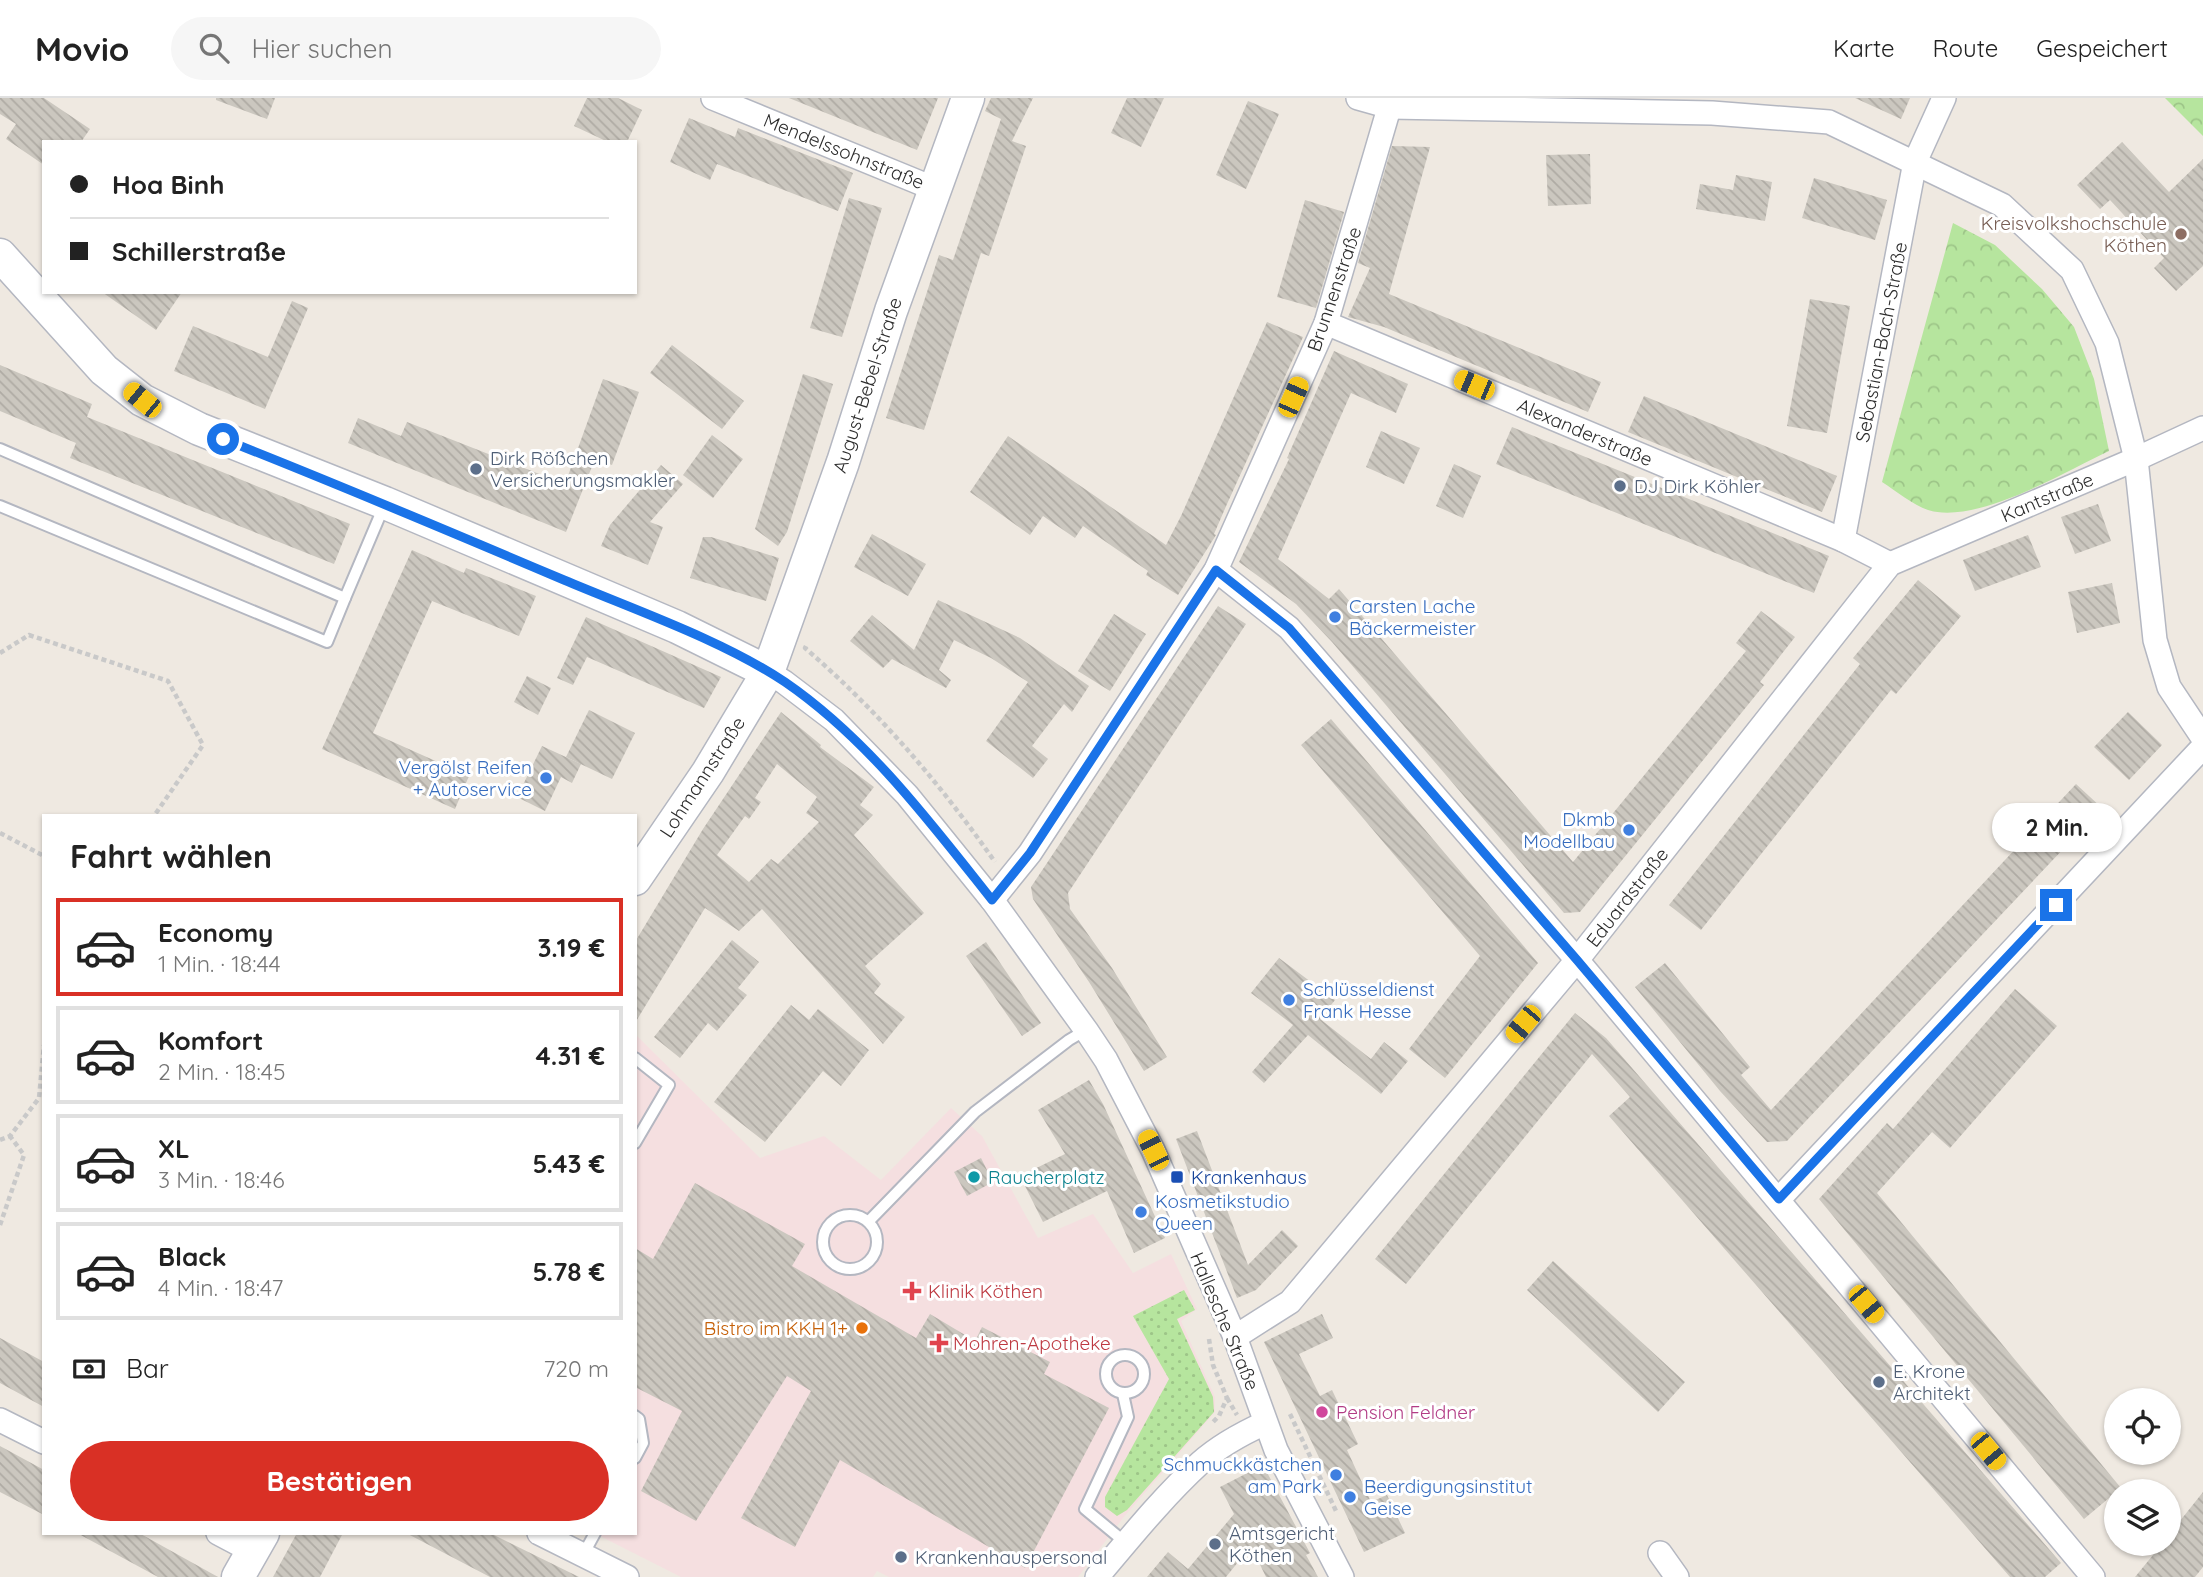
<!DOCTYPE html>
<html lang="de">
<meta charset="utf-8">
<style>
body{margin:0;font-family:Quicksand,sans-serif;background:#f6f6f6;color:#222;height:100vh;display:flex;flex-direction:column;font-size:26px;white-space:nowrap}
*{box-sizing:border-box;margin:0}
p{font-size:23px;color:#767676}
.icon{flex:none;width:38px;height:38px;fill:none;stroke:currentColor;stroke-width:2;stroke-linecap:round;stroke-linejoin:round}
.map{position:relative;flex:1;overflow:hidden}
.details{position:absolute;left:42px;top:716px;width:595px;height:721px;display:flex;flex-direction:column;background:#fff;border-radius:0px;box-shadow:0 2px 5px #0004}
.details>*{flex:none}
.top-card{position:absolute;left:42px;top:42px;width:595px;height:154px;border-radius:0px;box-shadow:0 2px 5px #0004;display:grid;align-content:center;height:154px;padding:0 28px;background:#fff}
.tools{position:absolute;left:2104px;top:1290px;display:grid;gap:14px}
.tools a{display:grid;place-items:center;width:77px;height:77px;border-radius:50%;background:#fff;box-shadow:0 2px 5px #0004;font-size:35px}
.end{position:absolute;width:32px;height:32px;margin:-16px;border:9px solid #1a73e8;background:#fff;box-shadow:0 0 0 4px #fff}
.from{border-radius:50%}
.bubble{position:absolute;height:49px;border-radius:24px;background:#fff;box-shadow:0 2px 5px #0004;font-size:23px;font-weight:800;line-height:49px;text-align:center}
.car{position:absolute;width:21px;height:42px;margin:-21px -10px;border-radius:9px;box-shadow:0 0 5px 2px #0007;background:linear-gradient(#f5c518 24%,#345 0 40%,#f5c518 0 76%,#345 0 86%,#f5c518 0)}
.top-card b{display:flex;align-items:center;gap:24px;height:66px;font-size:26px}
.top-card b+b{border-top:2px solid #e0e0e0}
.top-card i{width:18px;height:18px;background:#222}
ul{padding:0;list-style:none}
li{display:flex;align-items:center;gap:21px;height:98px;margin:0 14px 10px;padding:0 14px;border:4px solid #e0e0e0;border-radius:0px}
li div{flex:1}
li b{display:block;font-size:26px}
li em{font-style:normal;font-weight:800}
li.active{border-color:#d93025}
li>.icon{width:63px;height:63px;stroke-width:1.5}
h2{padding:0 28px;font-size:32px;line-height:84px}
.pay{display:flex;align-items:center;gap:18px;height:77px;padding:0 28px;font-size:26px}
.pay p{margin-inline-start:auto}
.action{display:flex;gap:14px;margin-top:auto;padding:14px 28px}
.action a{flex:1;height:80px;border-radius:42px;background:#d93025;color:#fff;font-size:28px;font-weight:800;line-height:80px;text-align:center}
header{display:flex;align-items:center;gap:42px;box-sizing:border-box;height:98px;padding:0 35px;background:#fff;border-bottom:2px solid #e0e0e0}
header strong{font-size:33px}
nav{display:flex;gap:38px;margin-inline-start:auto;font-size:24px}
.search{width:490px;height:63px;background:#f6f6f6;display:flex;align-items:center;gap:18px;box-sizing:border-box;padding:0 24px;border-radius:38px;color:#767676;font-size:26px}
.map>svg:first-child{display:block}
</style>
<header>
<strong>Movio</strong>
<div class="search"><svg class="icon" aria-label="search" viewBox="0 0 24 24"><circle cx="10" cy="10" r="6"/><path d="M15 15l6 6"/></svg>Hier suchen</div>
<nav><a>Karte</a><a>Route</a><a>Gespeichert</a></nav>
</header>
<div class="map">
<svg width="2203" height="1479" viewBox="0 0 2203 1479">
<defs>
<pattern id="grass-dots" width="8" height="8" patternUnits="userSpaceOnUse" patternTransform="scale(1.75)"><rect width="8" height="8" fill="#b6e59e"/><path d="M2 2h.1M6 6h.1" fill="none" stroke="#9dc588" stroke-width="1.8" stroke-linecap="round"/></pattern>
<pattern id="park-crowns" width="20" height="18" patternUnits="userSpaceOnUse" patternTransform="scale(1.75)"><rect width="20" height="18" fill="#b6e59e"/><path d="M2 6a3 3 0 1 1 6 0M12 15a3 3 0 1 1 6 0" fill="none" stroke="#9dc588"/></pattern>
<pattern id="building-back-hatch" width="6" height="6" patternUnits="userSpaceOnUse" patternTransform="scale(1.75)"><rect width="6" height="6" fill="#cbc7bf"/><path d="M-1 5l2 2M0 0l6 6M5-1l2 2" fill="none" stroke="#afaba4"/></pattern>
</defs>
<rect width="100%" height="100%" fill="#efe9e1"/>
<polygon fill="#f5dfe0" points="635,936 760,1060 824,1038 881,1082 951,1010 982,1038 1038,1140 1093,1116 1133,1175 1171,1156 1197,1211 1181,1223 1215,1299 1215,1314 1123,1420 1078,1479 889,1479 877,1473 873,1479 681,1479 594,1435 635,1435"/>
<polygon fill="url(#grass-dots)" points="1184,1192 1195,1212 1177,1221 1213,1299 1214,1314 1127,1412 1117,1418 1105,1409 1105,1399 1169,1281 1133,1218"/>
<g fill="url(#park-crowns)">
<polygon points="2165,0 2203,0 2203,38"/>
<path d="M1953 125 1995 147 2042 191 2074 229 2094 281 2109 353C2064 374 1977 427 1928 412 1913 407 1896 393 1882 384Z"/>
</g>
<g fill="url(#building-back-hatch)" fill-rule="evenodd">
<polygon points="0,0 44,0 90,31 81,44 44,44 44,67 6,41 16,26 0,16"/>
<polygon points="216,0 275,0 267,21 216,2"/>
<polygon points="587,0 618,0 642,12 627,44 608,44 574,28"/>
<polygon points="789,0 938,0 917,52"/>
<polygon points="991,0 1033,0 1012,43 1026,48 989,158 981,155 924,332 886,320 939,157 953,162 1001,21 985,13"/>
<polygon points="1127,0 1164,0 1141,49 1111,35"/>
<polygon points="1855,0 1910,0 1901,21"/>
<polygon points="1248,3 1279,16 1246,91 1216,77"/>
<polygon points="689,20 735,39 738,30 853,75 838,113 717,66 710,82 670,64"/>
<polygon points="2122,44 2169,94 2203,61 2203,168 2176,193 2154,170 2164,160 2110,102 2100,111 2077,87"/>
<polygon points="1392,48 1430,49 1389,196 1601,284 1588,314 1384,229 1348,219 1370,170 1358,165"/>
<polygon points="1590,56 1591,106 1548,108 1546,57"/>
<polygon points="1736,77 1772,84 1765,123 1696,111 1700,86 1733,92"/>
<polygon points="1814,80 1887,102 1875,142 1802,120"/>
<polygon points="849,100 882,110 842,239 810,230"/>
<polygon points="1305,102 1344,114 1316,210 1277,199"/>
<polygon points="102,194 182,194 156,232"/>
<polygon points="1810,201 1850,208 1827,335 1787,328"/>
<polygon points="292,203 308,210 265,311 174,273 193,228 268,259"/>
<polygon points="1267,224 1303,239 1227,406 1214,436 1216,437 1178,497 1146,477 1148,473 1083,428 1075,440 1043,418 1030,437 970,394 1008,338 1166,447 1181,418"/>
<polygon points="672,247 744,303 722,331 650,275"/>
<polygon points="1334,253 1408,286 1396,315 1351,295 1278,461 1329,501 1339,491 1573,764 1746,553 1736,545 1761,513 1795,539 1760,584 1764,587 1580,814 1564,815 1332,544 1296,506 1239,464 1289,361 1287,360"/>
<polygon points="0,267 92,306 87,319 350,426 334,466 70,360 76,345 0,313"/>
<polygon points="803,276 833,286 787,434 778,448 755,431"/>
<polygon points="603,281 639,294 612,367 595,361 566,434 348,345 358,320 401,338 407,324 565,386"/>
<polygon points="1644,298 1837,378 1822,414 1628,334"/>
<polygon points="1512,329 1829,458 1814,495 1496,366"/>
<polygon points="1381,333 1420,350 1404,386 1366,369"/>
<polygon points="712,337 743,361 713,400 683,377"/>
<polygon points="1454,366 1481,378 1463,420 1436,408"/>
<polygon points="661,367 683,386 650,424 663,429 648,467 601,448 610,427"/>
<polygon points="2098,406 2111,443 2075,456 2061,419"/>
<polygon points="872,436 926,466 908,498 854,469"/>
<polygon points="2028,437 2041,469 1975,493 1963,462"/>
<polygon points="703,439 711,439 779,460 766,503 690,480"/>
<polygon points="412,452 464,475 466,470 536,498 519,538 432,503 373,635 469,678 455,711 322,651"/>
<polygon points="1918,482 1961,518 1896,596 1891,592 1701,832 1669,807 1860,566 1853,560"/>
<polygon points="2112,485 2120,525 2077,535 2068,494"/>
<polygon points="938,502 1020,540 1089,588 1072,614 1064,606 1032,648 1048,661 1033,680 986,643 1028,584 991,560 954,542 939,572 951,582 946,590 892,561 883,570 850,543 872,517 914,552"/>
<polygon points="1218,508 1246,526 1068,795 1070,811 1112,870 1167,959 1144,973 1089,884 1033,801 1031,789"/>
<polygon points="1114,516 1146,536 1110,593 1078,573"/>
<polygon points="586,519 721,579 704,610 587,559 573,587 557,580"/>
<polygon points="527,578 551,590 538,617 514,604"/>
<polygon points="589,612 635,635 612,681 566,659"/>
<path d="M781 614 821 647 820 649 874 689 860 707 873 717 854 737 924 815 865 868 881 886 874 895 905 919 883 946 762 811 739 833 705 810 635 925V844L703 731ZM777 666 817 699 806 715 819 724 778 766 771 761 749 784 717 757 745 718 749 721 761 704 755 700Z"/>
<polygon points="2128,614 2162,647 2129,682 2094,649"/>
<polygon points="1331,621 1538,865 1445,980 1409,951 1480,858 1301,647"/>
<polygon points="542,648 581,666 572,685 561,679 545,713 517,699"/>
<polygon points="2076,686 2102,710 1787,1043 1767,1044 1720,993 1635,889 1665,865 1750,969 1741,977 1771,1012"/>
<polygon points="732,842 759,864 738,890 747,897 717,933 708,925 680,960 654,939"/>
<polygon points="986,844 1041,925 1022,938 966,858"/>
<polygon points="1279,860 1335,902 1320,921 1371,961 1384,944 1408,963 1381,996 1308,937 1264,985 1252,974 1293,927 1251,895"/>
<polygon points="2015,891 2057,928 1950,1050 1932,1034 1877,1095 2121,1390 2084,1421 1819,1101 1887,1025 1893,1031"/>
<polygon points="791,907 809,922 818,911 869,952 841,988 823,973 765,1044 714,1004"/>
<polygon points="1575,915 1606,940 2061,1465 2045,1479 2010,1479 1609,1018 1630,999 1592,956 1406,1186 1375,1161"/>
<polygon points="1089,982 1103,1006 1165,1140 1134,1155 1107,1093 1043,1124 1020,1078 1065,1056 1038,1012"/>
<polygon points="1197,1033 1248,1167 1282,1132 1298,1148 1256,1192 1237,1200 1176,1041"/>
<polygon points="981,1060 993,1084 967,1098 954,1074"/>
<polygon points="695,1085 805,1146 792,1168 916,1240 930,1216 975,1243 982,1229 1050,1264 1044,1276 1109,1310 1025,1470 840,1362 795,1449 741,1420 811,1293 787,1278 696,1423 641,1393 682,1313 635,1289 635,1150 653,1161"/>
<polygon points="1553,1163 1685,1284 1658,1314 1527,1192"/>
<polygon points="1322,1216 1333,1240 1299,1256 1320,1298 1332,1292 1358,1346 1347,1352 1371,1404 1387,1397 1405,1435 1364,1454 1264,1244"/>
<polygon points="0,1240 44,1264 44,1309 0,1285"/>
<polygon points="0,1348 44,1372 44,1417 0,1394"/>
<polygon points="1263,1367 1310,1455 1306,1457 1318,1479 1266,1479 1251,1448 1226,1479 1147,1479 1168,1454 1188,1471 1234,1416 1220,1389"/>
<polygon points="2203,1394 2203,1469 2195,1479 2135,1479 2162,1446 2168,1446 2168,1438"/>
<polygon points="77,1435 139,1435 218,1479 158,1479"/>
<polygon points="297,1435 343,1435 320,1479 273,1479"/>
<polygon points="406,1435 490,1435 579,1479 490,1479"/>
</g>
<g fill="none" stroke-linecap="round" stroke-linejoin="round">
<g stroke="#b4b7c1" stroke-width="14">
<g id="lane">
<polyline points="0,351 345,500 384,408"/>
<polyline points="0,408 327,544 345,500"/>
<polyline points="635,960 669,987 635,1045"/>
<circle cx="850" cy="1144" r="27"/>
<polyline points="869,1123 975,1014 1069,942 1086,932"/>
<circle cx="1125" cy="1276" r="19"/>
<polyline points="1123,1296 1128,1319 1085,1411 1126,1445"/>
<polyline points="635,1318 639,1321 643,1345 635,1360"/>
<polyline points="583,1457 595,1435"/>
</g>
</g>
<g stroke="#b4b7c1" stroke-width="26">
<g id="street">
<polyline points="713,0 935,91"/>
<polyline points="1358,0 1390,9 1712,15 1829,24 2002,107 2072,172 2107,245 2136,361 2155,542 2169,589 2203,640"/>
<polyline points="1326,225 1843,442"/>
<polyline points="1890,466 1843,442 1915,64 1944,0"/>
<polyline points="1216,472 1289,530 1577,862 2093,1479"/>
<polyline points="768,574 784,584 834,622 907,697 992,802 1086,932 1106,962 1153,1052 1235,1239 1276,1352 1342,1479"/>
<polyline points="992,802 1030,755 1216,472 1326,225 1392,0"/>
<polyline points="1779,1101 2203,649"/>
<polyline points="1235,1239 1290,1204 1577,862 1890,466 2136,361 2203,330"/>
<polyline points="0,1322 44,1344"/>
<polyline points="218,1435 252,1453"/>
<polyline points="539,1435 627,1479"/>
<polyline points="1660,1455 1677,1479"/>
<path d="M1097 1479C1130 1440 1163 1399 1200 1365 1219 1348 1243 1335 1265 1325"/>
</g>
</g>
<g stroke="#b4b7c1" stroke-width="35">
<g id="secondary">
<polyline points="0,157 104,272 142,302 199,331 385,405 677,529 768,574"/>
<polyline points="635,781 708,674 768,574 843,364 891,213 968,0"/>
<polyline points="238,1479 263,1435"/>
</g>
</g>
<g stroke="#c9c9c9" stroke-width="4.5" stroke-dasharray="5 3.5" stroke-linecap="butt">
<path d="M806 548 805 550C879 614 939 684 995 764"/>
<polyline points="0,555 29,537 168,583 203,647 154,718"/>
<polyline points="0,735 44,758"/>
<polyline points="0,1042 10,1038 39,1000 44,947"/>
<polyline points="0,1127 24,1057 10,1038"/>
<polyline points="1209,1241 1213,1267 1227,1300 1219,1318 1211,1326"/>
<polyline points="1227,1300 1237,1317"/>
<polyline points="1290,1316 1337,1415"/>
</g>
<use href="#lane" stroke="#fff" stroke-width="10"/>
<use href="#street" stroke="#fff" stroke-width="23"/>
<use href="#secondary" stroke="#fff" stroke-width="32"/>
</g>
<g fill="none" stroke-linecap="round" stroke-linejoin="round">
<path stroke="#1a73e8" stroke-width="9" d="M223 341C338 386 451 434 564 482 635 512 722 542 785 584 868 641 930 724 992 802L1030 755 1216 472 1289 530 1577 862 1779 1101 2056 807"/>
</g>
<circle fill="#8d6e63" stroke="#fff" stroke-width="2.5" cx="2181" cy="136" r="7"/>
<g fill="#5c6f8a" stroke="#fff" stroke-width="2.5">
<circle cx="476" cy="371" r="7"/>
<circle cx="1620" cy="388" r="7"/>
<circle cx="1879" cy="1284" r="7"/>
<circle cx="1215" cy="1446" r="7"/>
<circle cx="901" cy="1459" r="7"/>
</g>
<g fill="#3f7fe0" stroke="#fff" stroke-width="2.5">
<circle cx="1335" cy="519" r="7"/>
<circle cx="546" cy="680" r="7"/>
<circle cx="1629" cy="732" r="7"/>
<circle cx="1289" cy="902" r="7"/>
<circle cx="1141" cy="1114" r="7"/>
<circle cx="1336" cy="1377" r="7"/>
<circle cx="1350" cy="1399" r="7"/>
</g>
<circle fill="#0f9aa8" stroke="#fff" stroke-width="2.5" cx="974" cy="1079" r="7"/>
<rect fill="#1a4fb4" stroke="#fff" stroke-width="2.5" x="1170" y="1072" width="14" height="14" rx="3.5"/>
<g fill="#e0444e" stroke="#fff" stroke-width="2.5">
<path d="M908.5 1182.5h7v7h7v7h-7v7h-7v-7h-7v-7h7z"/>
<path d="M935.5 1234.5h7v7h7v7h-7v7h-7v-7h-7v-7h7z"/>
</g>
<circle fill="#e8710a" stroke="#fff" stroke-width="2.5" cx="862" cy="1230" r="7"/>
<circle fill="#d1479c" stroke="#fff" stroke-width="2.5" cx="1322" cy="1314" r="7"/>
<g text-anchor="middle" stroke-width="6" stroke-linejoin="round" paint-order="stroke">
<g font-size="19" fill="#2e2e2e" stroke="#fff">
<text transform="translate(844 53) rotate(22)" y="7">Mendelssohnstraße</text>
<text transform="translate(1334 191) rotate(-71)" y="7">Brunnenstraße</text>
<text transform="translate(1881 244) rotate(-79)" y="7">Sebastian-Bach-Straße</text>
<text transform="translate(867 287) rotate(-72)" y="7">August-Bebel-Straße</text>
<text transform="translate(1585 334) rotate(23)" y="7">Alexanderstraße</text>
<text transform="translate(2047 399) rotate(-23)" y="7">Kantstraße</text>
<text transform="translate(702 679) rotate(-57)" y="7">Lohmannstraße</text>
<text transform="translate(1627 799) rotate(-52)" y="7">Eduardstraße</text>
<text transform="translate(1225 1223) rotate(67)" y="7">Hallesche Straße</text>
</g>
<g font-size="19" fill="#785e54" stroke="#fff" text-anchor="end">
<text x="2167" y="132">Kreisvolkshochschule<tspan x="2167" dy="22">Köthen</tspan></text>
</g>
<g font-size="19" fill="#4e5e75" stroke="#fff" text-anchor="start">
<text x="490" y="367">Dirk Rößchen<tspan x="490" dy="22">Versicherungsmakler</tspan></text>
<text x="1634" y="395">DJ Dirk Köhler</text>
<text x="1893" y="1280">E. Krone<tspan x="1893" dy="22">Architekt</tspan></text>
<text x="1229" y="1442">Amtsgericht<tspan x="1229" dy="22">Köthen</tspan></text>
<text x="915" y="1466">Krankenhauspersonal</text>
</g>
<g font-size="19" fill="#366cbe" stroke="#fff" text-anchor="start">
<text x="1349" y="515">Carsten Lache<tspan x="1349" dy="22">Bäckermeister</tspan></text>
<text x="532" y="676" text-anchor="end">Vergölst Reifen<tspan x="532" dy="22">+ Autoservice</tspan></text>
<text x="1615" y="728" text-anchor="end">Dkmb<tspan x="1615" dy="22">Modellbau</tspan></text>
<text x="1303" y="898">Schlüsseldienst<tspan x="1303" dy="22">Frank Hesse</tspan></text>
<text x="1155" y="1110">Kosmetikstudio<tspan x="1155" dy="22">Queen</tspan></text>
<text x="1322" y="1373" text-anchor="end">Schmuckkästchen<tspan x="1322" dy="22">am Park</tspan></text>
<text x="1364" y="1395">Beerdigungsinstitut<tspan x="1364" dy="22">Geise</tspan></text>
</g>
<g font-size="19" fill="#0d838f" stroke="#fff" text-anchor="start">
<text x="988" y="1086">Raucherplatz</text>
</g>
<g font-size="19" fill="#164399" stroke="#fff" text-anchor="start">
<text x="1191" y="1086">Krankenhaus</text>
</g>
<g font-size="19" fill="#be3a42" stroke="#fff" text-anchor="start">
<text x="928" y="1200">Klinik Köthen</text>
<text x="953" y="1252">Mohren-Apotheke</text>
</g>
<g font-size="19" fill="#c56008" stroke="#fff" text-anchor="end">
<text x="848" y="1237">Bistro im KKH 1+</text>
</g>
<g font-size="19" fill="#b23c85" stroke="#fff" text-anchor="start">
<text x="1336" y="1321">Pension Feldner</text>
</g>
</g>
</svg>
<div class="tools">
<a><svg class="icon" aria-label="locate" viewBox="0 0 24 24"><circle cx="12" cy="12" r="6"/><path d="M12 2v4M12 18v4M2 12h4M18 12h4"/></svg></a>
<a><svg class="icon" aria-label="layers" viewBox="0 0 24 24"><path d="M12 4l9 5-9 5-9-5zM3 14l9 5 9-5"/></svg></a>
</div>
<i class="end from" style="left:223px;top:341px"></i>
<i class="end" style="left:2056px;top:807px"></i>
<div class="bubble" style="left:1992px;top:705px;width:130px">2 Min.</div>
<i class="car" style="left:1474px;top:287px;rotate:293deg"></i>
<i class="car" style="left:1293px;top:299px;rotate:24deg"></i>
<i class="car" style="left:142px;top:302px;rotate:309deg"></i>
<i class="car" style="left:1523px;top:926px;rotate:220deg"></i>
<i class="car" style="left:1153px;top:1052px;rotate:334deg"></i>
<i class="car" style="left:1866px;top:1206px;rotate:140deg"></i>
<i class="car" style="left:1988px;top:1353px;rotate:140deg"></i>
<div class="top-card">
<b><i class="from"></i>Hoa Binh</b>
<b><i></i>Schillerstraße</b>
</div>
<section class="details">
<h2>Fahrt wählen</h2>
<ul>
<li class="active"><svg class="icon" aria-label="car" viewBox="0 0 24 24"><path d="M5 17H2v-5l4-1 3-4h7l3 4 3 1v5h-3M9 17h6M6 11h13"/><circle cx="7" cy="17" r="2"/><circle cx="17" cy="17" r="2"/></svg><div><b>Economy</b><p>1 Min. · 18:44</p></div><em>3.19 €</em></li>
<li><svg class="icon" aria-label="car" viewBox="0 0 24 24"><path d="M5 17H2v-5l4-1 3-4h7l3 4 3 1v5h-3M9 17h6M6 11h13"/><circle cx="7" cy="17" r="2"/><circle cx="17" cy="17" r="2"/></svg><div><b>Komfort</b><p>2 Min. · 18:45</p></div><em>4.31 €</em></li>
<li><svg class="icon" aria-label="car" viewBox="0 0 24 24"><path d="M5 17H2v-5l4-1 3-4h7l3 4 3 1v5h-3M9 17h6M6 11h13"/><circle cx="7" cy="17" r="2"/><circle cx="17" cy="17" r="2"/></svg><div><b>XL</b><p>3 Min. · 18:46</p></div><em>5.43 €</em></li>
<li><svg class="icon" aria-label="car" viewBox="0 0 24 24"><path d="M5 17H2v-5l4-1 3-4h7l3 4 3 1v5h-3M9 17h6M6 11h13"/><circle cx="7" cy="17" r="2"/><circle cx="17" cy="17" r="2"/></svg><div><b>Black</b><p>4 Min. · 18:47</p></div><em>5.78 €</em></li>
</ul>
<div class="pay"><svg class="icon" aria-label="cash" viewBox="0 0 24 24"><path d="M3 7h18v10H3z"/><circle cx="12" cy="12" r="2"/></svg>Bar<p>720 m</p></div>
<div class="action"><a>Bestätigen</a></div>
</section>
</div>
